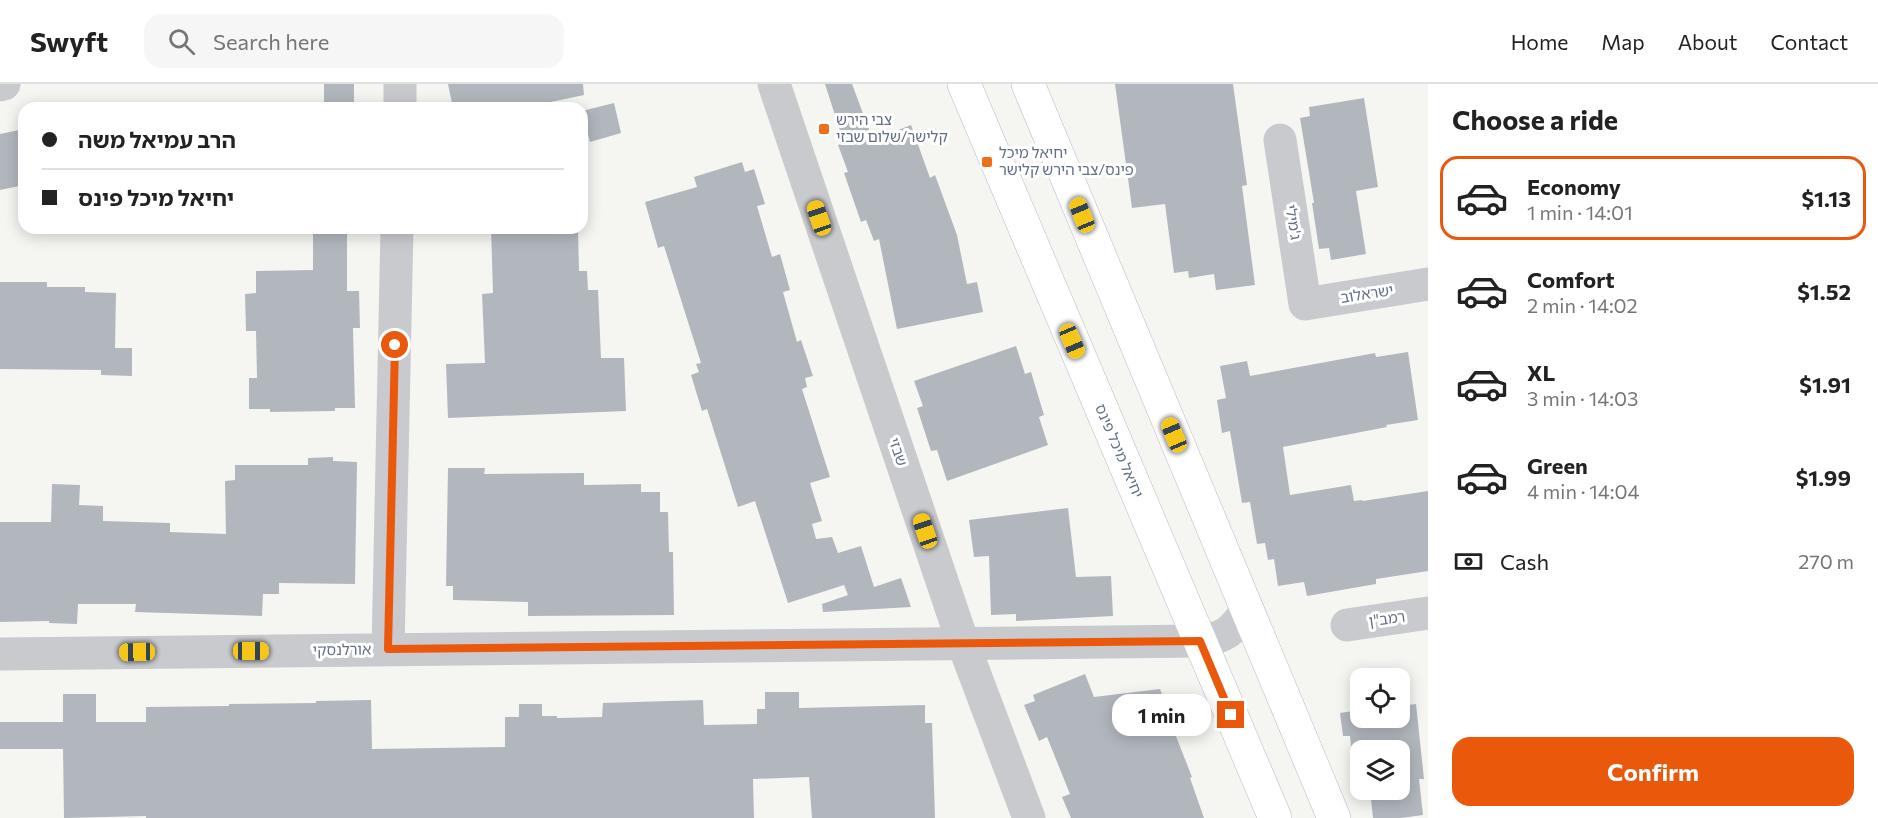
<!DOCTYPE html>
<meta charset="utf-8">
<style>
body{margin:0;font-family:Commissioner,"Noto Sans Hebrew",sans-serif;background:#f6f6f6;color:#222;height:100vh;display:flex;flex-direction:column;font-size:22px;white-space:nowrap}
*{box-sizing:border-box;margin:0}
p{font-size:20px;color:#767676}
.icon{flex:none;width:33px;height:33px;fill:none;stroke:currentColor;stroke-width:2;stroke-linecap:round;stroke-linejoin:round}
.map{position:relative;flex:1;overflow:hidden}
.details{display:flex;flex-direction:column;background:#fff;width:450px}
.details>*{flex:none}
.hud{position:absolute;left:18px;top:18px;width:570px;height:132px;border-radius:18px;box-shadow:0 3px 15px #0003;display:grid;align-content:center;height:132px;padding:0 24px;background:#fff}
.buttons{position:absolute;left:1350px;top:584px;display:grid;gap:12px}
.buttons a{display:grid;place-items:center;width:60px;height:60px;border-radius:12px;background:#fff;box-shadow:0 3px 15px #0003;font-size:30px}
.end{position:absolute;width:27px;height:27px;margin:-14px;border:8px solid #ea580c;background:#fff;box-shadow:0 0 0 3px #fff}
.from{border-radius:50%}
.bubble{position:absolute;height:42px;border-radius:18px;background:#fff;box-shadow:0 3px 15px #0003;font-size:20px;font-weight:700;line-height:42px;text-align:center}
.car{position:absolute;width:18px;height:36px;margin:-18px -9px;border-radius:8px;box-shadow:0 0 4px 2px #0007;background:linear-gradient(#f5c518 24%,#345 0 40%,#f5c518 0 76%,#345 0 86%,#f5c518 0)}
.hud b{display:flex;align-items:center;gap:21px;height:57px;font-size:22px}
.hud b+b{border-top:2px solid #e0e0e0}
.hud i{width:15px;height:15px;background:#222}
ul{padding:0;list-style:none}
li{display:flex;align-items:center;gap:18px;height:84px;margin:0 12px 9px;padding:0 12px;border:3px solid transparent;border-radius:18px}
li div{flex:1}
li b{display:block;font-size:22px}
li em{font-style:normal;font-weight:700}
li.current{border-color:#ea580c}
li>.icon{width:54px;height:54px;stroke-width:1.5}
h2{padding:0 24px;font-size:27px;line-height:72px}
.pay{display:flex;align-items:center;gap:15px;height:66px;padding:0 24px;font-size:22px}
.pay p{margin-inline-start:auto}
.button{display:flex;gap:12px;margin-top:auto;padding:12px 24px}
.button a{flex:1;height:69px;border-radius:18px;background:#ea580c;color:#fff;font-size:24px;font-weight:700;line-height:69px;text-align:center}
header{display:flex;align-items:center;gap:36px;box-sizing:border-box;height:84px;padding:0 30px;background:#fff;border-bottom:2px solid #e0e0e0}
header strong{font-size:28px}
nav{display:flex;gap:33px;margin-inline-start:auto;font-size:21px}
.search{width:420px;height:54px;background:#f6f6f6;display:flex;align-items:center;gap:15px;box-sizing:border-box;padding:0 21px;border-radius:18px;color:#767676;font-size:22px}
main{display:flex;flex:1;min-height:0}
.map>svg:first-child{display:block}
</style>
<header>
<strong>Swyft</strong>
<div class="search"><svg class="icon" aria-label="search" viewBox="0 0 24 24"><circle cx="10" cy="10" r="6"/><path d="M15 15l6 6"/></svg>Search here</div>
<nav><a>Home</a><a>Map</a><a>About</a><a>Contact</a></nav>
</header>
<main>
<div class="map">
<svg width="1428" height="734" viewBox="0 0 1428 734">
<rect width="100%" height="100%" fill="#f5f6f2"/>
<g fill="#b2b7be">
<rect x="324" y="0" width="30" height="24"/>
<polygon points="448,0 583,0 584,11 522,24 453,24"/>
<polygon points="825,0 852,0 873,56 911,41 930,94 935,91 957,151 967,200 977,198 983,228 897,245 879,155 874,157 866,136 861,138 844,89 848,88 838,61 844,59"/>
<polygon points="1115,0 1233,0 1247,101 1242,102 1255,201 1216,206 1214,190 1189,194 1188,187 1174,189 1165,120 1132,124"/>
<polygon points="1364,14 1378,103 1356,107 1366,170 1331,176 1329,164 1319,165 1312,119 1314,119 1300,34 1310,32 1309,23"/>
<polygon points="614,19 621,49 590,58 582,27"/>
<polygon points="24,45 24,101 0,106 0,50"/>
<polygon points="742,78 745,88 754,85 765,120 757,122 772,173 780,170 790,206 783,208 797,258 801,256 813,292 805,294 807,303 802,305 830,393 810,399 822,437 812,440 816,455 832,453 838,469 861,462 874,503 901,494 911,523 823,528 822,520 848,511 844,501 788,519 755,417 738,423 707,325 702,327 691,291 699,288 696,280 701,279 664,162 658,164 645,118 697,103 694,93"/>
<polygon points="313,144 347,144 347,207 359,207 360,244 353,244 355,324 335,324 335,327 270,328 270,325 249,325 249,294 257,294 256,247 246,247 245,210 256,209 256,187 313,186"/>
<polygon points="491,144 578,144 579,187 587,187 588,206 598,206 601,274 624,274 626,327 448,334 446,280 485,279 482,210 493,209"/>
<polygon points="0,198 47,198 47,203 85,203 85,208 116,209 115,264 132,264 132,292 101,291 101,286 0,285"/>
<polygon points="1016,262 1025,290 1031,288 1044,331 1039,333 1048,361 947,397 937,366 931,367 917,324 923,322 914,297"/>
<polygon points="1408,268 1418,336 1386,341 1387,343 1283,363 1290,411 1351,401 1354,417 1362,416 1363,417 1428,407 1428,487 1376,495 1376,500 1307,512 1304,498 1278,502 1274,475 1268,476 1265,459 1257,460 1250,418 1242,419 1230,347 1222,349 1217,316 1226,314 1220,282 1247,277 1250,292 1375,269 1376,273"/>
<polygon points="333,373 333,377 357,378 355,500 279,499 279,510 263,510 262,532 135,528 136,520 78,520 77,540 49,539 49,537 0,538 0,438 51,438 52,400 80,401 79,421 103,422 103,437 170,439 170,448 226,450 225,397 235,396 235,381 308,381 308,374"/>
<polygon points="448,384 485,384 484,390 584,389 584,401 641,400 641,408 660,408 660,428 668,428 669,468 673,468 674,531 528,532 528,518 453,516 453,502 446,502"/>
<polygon points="1068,424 1076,493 1111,492 1113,532 1016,537 1016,530 991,531 989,472 974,473 969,436"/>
<polygon points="1085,590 1094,613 1160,605 1172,636 1170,637 1192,693 1190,694 1204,734 1071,734 1062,713 1070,710 1047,653 1039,657 1024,621 1035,617 1033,611"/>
<polygon points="765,608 799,608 799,624 925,621 925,639 932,639 935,734 812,734 809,693 753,695 754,734 146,734 146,732 64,734 63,665 0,665 0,638 63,638 63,610 96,610 96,638 146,638 146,623 229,622 229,620 316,619 316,617 371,616 372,665 505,663 505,633 519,633 519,620 542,620 542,632 557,632 557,634 602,633 603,619 703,616 704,641 757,640 757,625 765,625"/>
<polygon points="1416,620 1424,695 1419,695 1423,731 1401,734 1373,734 1370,705 1400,705 1400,666 1360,666 1360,702 1355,703 1350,652 1343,652 1340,629 1360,626 1360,633 1400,633 1400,622"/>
</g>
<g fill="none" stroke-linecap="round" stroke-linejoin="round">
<g stroke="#b8bbc0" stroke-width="34">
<g id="major">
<polyline points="964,0 1275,734"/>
<polyline points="1028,0 1334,734"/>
</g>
</g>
<g stroke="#c8cace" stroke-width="33">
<polyline points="774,0 963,559 1029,734"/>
<polyline points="0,1 4,0"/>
<polyline points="400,24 400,0"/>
<polyline points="1280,56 1305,220 1428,200"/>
<polyline points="1347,541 1428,529"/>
<polyline points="388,565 397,144"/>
<path d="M0 570 1200 557C1225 554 1233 547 1247 526"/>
</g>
<use href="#major" stroke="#fff" stroke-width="33"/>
</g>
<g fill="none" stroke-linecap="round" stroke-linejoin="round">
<polyline stroke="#ea580c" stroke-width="8" points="395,261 388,565 1200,557 1231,631"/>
</g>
<g fill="#ee6e1a" stroke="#fff" stroke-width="2">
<rect x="818" y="39" width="12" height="12" rx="3"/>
<rect x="981" y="72" width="12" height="12" rx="3"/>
</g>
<g text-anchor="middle" stroke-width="6" stroke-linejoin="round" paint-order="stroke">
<g font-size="15" fill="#637085" stroke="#fff" text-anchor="start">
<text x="836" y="41">צבי הירש<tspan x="836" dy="17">קלישר/שלום שבזי</tspan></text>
<text x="999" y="74">יחיאל מיכל<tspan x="999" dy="17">פינס/צבי הירש קלישר</tspan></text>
</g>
<g font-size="15" fill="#637085" stroke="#fff">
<text transform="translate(1293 138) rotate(81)" y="5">ג'מילי</text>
<text transform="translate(1367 210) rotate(-9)" y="5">ישראלוב</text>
<text transform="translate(1119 367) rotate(67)" y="5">יחיאל מיכל פינס</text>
<text transform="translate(898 368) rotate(71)" y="5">שבזי</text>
<text transform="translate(1387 535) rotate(-8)" y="5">רמב"ן</text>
<text transform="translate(342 566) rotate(-1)" y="5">אורלנסקי</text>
</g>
</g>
</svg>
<div class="buttons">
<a><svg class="icon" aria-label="locate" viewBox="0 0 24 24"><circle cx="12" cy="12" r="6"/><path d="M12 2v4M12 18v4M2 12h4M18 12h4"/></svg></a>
<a><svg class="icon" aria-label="layers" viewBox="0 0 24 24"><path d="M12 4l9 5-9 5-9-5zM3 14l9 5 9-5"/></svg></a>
</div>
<i class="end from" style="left:395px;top:261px"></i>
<i class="end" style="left:1231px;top:631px"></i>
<div class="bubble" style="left:1112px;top:610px;width:99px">1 min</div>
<i class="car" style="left:1082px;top:131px;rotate:338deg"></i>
<i class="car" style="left:819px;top:134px;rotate:341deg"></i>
<i class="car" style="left:1072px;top:257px;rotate:157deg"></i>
<i class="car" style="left:1174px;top:351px;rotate:337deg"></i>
<i class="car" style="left:925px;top:447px;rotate:341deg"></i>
<i class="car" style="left:251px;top:567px;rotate:90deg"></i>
<i class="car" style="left:137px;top:568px;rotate:269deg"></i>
<div class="hud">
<b><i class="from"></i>הרב עמיאל משה</b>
<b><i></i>יחיאל מיכל פינס</b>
</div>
</div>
<section class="details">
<h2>Choose a ride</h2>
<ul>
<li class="current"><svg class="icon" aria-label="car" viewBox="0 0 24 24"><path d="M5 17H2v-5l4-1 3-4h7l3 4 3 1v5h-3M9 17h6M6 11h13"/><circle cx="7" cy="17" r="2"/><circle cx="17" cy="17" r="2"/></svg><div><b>Economy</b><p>1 min · 14:01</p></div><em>$1.13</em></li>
<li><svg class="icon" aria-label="car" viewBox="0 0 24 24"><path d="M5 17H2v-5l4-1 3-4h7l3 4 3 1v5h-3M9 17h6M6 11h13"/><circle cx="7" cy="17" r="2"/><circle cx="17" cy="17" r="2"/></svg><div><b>Comfort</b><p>2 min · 14:02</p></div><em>$1.52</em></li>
<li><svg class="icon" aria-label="car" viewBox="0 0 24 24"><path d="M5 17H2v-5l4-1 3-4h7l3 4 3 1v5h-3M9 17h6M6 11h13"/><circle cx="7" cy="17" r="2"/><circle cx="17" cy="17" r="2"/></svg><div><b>XL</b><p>3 min · 14:03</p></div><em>$1.91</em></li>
<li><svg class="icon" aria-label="car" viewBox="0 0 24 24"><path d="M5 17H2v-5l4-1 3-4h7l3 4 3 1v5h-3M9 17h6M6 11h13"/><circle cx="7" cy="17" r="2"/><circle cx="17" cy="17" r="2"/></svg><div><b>Green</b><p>4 min · 14:04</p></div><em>$1.99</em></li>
</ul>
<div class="pay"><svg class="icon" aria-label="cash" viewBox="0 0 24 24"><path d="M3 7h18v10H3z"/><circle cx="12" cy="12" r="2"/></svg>Cash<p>270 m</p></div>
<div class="button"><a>Confirm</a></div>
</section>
</main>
